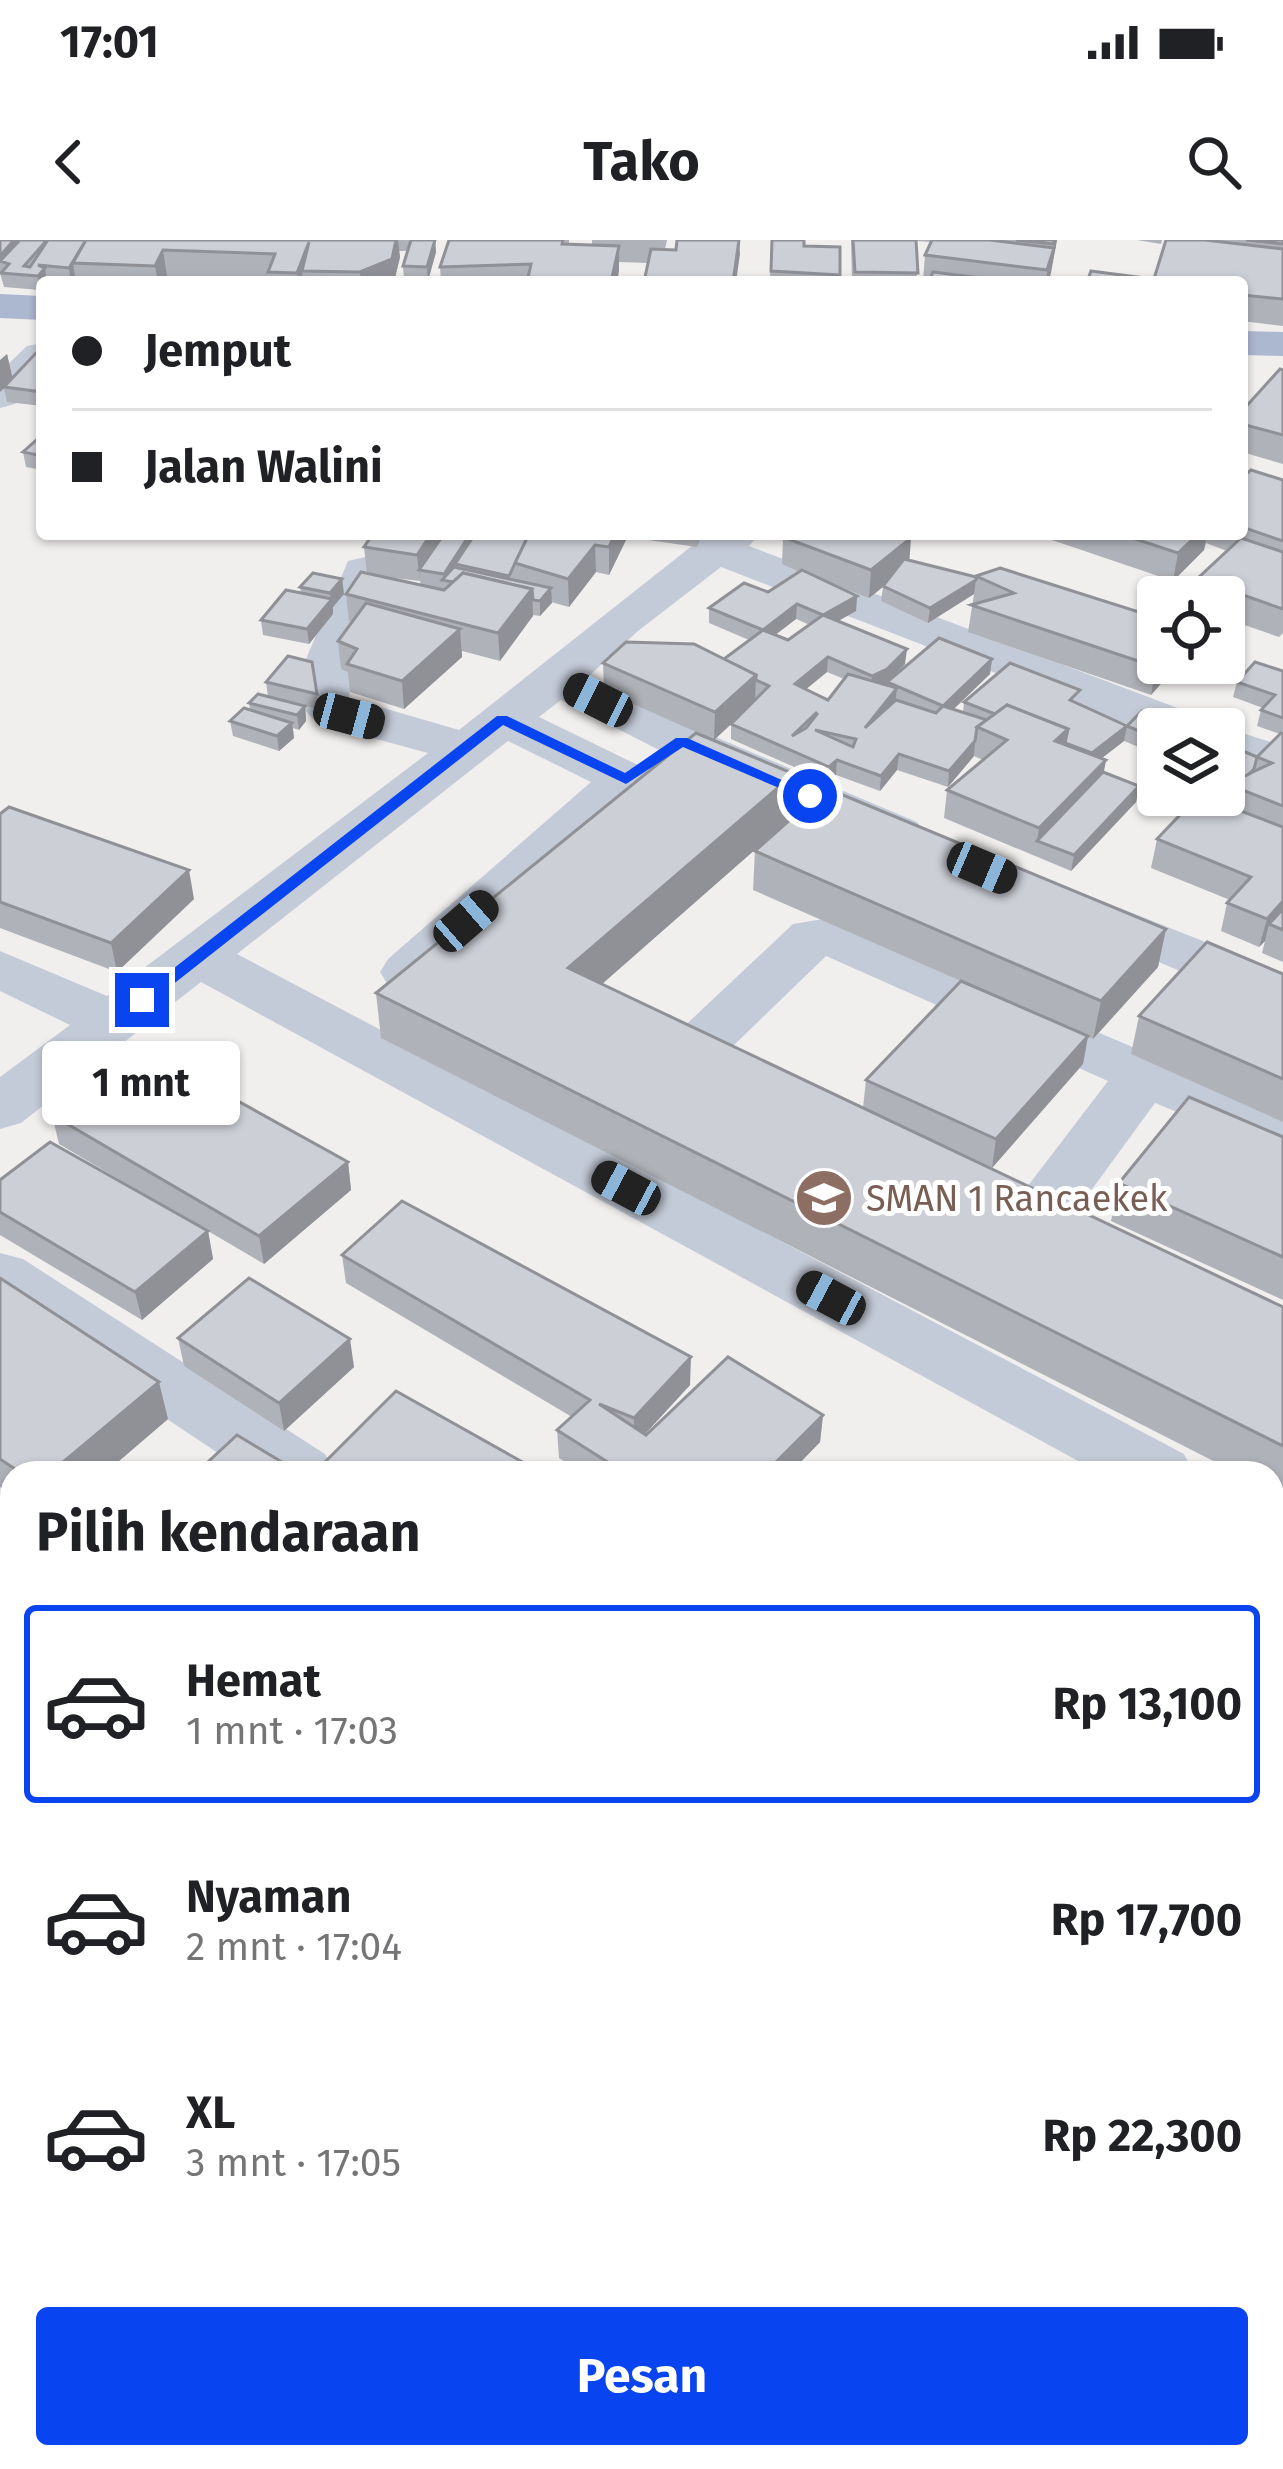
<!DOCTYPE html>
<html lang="id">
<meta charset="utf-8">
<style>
body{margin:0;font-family:"Fira Sans",sans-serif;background:#f6f6f6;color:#202124;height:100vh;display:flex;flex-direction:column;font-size:45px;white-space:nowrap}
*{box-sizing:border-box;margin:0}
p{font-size:39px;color:#757577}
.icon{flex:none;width:66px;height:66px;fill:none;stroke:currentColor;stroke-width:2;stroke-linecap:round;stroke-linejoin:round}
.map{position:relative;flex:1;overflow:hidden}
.side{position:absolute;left:0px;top:1221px;width:1284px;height:1008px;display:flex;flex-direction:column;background:#fff;border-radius:36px 36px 0 0;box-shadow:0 3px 9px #0004}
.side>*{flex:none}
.banner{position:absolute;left:36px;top:36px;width:1212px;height:264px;border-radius:12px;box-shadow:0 3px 9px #0004;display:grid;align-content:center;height:264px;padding:0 36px;background:#fff}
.buttons{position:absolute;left:1137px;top:336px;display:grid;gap:24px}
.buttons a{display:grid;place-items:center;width:108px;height:108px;border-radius:12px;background:#fff;box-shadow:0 3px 9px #0004;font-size:60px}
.end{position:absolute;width:54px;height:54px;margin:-27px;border:15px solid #0944f1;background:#fff;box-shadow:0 0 0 6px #fff}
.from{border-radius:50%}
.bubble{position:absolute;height:84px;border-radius:12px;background:#fff;box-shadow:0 3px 9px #0004;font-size:39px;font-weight:700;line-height:84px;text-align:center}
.car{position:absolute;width:36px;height:72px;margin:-36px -18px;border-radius:15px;box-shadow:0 0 9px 3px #0007;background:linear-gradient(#222 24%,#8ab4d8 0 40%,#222 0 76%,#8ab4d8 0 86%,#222 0)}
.banner b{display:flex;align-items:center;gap:42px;height:114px;font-size:45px}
.banner b+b{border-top:3px solid #e0e0e0}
.banner i{width:30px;height:30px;background:#202124}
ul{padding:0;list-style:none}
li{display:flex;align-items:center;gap:36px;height:198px;margin:0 24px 18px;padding:0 12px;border:6px solid transparent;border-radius:12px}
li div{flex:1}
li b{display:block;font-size:45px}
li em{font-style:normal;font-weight:700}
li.selected{border-color:#0944f1}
li>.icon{width:108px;height:108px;stroke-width:1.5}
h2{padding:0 36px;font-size:54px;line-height:144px}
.button{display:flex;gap:24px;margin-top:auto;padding:24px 36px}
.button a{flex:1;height:138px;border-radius:12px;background:#0944f1;color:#fff;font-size:48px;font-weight:700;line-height:138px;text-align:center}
.status{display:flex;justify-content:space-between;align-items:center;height:84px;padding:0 60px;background:#fff;direction:ltr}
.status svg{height:33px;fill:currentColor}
header{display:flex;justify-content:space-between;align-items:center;height:156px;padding:0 36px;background:#fff;font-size:54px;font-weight:700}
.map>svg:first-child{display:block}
</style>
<div class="status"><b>17:01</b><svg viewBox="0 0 49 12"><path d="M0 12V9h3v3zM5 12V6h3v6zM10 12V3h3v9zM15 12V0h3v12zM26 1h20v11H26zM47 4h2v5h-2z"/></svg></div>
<header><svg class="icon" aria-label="back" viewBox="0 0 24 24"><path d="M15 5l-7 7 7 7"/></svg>Tako<svg class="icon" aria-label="search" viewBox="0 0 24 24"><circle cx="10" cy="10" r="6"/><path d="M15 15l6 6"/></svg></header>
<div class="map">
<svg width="1283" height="2229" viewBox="0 0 1283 2229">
<rect width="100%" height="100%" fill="#f1efee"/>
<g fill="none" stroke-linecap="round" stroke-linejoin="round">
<g fill="#c4cbd8" fill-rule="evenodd">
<polygon points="42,103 42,138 15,164 0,168 0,132 27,106"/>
<polygon points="707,294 759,294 749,306 1204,478 1211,489 1158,489 1158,496 721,327 638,391 589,436 699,490 917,582 925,593 917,604 898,609 879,604 663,512 561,460 539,477 644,528 652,539 428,745 408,750 388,745 380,732 388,719 591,542 508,501 237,714 1184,1214 1194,1233 1100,1233 201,742 21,883 0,889 0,837 70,785 0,751 0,711 107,756 428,513 317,483 298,463 305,421 348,321 365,317 382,321 388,331 353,421 349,458 459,490"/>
<polygon points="1224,487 1283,506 1283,538 1224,519 1224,489 1215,489"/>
<polygon points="1082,653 1283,733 1283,774 1063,682 1054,670 1063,658"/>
<polygon points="829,678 1283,871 1283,916 1155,863 1055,1000 1033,1007 1011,1000 1002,984 1011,968 1108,841 826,716 729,810 771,831 780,845 771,859 750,865 677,833 668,808 676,794 793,684"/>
<polygon points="0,1013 23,1019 325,1214 335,1233 248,1233 0,1068"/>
<polygon points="1272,1265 1283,1268 1283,1327 1272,1324"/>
<polygon points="1272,1739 1283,1744 1283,1824 1272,1820"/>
<polygon points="1272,1999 1283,2003 1283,2095 1272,2090"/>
</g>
<g fill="#acb7d0" fill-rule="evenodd">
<polygon points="0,54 42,56 42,80 0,78"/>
<polygon points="1242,91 1283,92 1283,116 1242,115"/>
</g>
</g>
<g fill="#b0b2b9" fill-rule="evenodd">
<polygon points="0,0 435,0 436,12 428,41 404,40 403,26 409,8 407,11 399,11 400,17 394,42 269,42 269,40 167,36 164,42 76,42 75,36 71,42 47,40 42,42 40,50 4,47 0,33"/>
<polygon points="449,0 569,0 569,4 592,5 592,0 667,0 665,9 740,14 648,23 619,22 617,42 441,42 440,27"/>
<polygon points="771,0 804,6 840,7 840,42 770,42"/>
<polygon points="851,0 1057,0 1048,42 929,42 923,40 925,15 931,2 916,1 917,42 852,42"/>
<polygon points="1137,0 1162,0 1161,4"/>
<polygon points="1166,0 1283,0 1283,86 1242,81 1242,42"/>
<polygon points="7,114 12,138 42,114 42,166 7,162 4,148"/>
<polygon points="1283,130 1283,224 1242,212 1242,171"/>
<polygon points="42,195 42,230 26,227 23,212"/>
<polygon points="1242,238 1283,240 1283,393 1279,397 1224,378 1224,357 1193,357 1197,339 1227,311 1206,303 1204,310 1173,341 1049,299 1049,294 1242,294"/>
<path d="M360 294H703L697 307 627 297 609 335 596 332 569 367 551 362 540 376 533 375 500 421 462 411V417L404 469 350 452 348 432 341 429 338 401 351 382 349 381 346 354 367 334 364 307 372 296ZM376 336 420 341 421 345Z"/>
<path d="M783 297 909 320 976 337 1000 328 1158 423H1179L1151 455 968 392 974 354 928 383 881 361 883 347 869 358 825 341 857 356 856 371 838 381 905 424 892 438 992 419 990 434 953 470 963 473 964 462 1078 463 1127 486 1158 489V515L1124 501 1102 518 1106 520 1103 532 1139 546 1136 562 1071 631 944 578 947 550 983 520 974 516 948 547 897 530 880 551 836 535 828 542 731 499V484L714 500 604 451 603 423 724 419 749 400 709 383V368L768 352 800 332 782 324ZM796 379 810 385 788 400 775 395ZM827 432 844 439 828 460 806 449Z"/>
<polygon points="342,339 344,354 333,367 333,374 309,404 263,395 261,380 301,353 300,347"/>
<polygon points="312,422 319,469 268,457 266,442"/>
<polygon points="1283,431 1283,722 1262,713 1265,701 1259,707 1221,691 1227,663 1230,660 1151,628 1157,599 1194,560 1182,555 1224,555 1224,503 1257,517 1280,494 1257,486 1261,470 1263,468 1233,457 1237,442"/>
<polygon points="249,463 305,466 306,481 299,490 293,488 294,498 279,511 233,496 230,481 250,470"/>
<polygon points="794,534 791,578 602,744 863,868 866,840 961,741 753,650 755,611 1166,689 1158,727 1093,799 1088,797 1083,824 992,928 883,878 1283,1067 1283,1256 1272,1251 1272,1233 1237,1233 381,798 376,753"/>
<polygon points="0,574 194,659 117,732 0,688"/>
<polygon points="1283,734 1283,882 1131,814 1139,776"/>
<polygon points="52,875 348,922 351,950 264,1024 208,991 213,1019 142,1080 0,995 0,940 178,974 59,904"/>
<polygon points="1283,897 1283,1060 1111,981 1119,943"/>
<polygon points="342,1015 690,1145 645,1194 823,1175 820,1202 790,1233 583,1233 559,1218 557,1190 572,1177 346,1043"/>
<polygon points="0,1038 168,1179 105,1233 12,1233 12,1255 0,1247"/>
<polygon points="178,1098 354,1127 284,1191 184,1126"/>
<polygon points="1283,1313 1283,1752 1272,1745 1272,1610 1275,1605 1272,1603 1272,1322"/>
<polygon points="12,2008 12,2201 0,2192 0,2022"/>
</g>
<g fill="#909196">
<polygon points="14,0 23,0 0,23 0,16"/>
<polygon points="89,0 73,23 75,36 71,42 69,28"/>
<polygon points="396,0 398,0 400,17 394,42 361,42 360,32"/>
<polygon points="435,0 436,12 428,41 427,27"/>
<polygon points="739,0 740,14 736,42 733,42"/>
<polygon points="1055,0 1057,0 1051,33 1048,42 1045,42"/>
<polygon points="309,2 302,31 303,42 298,42 297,33"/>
<polygon points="619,6 619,31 617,42 611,42"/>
<polygon points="163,10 167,36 164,42 158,42 155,26"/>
<polygon points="45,28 47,42 42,42 40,50 38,36"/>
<polygon points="7,114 13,140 0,152 0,120"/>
<polygon points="431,294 450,294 419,330 420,342 417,315"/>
<polygon points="470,294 481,294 455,324 455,333 444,340 444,334"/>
<polygon points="615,294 627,294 627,298 609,335 609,307"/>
<polygon points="1198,294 1207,294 1204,310 1173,341 1178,313"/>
<polygon points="911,298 909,326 869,358 871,330"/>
<polygon points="595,305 596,332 569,367 568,339"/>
<polygon points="342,339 344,354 333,367 333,374 309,404 307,389 331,360 330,353"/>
<polygon points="976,340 974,354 928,383 930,368"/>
<polygon points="551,348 552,363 540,376 540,361"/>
<polygon points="532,349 533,376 500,421 498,393"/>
<polygon points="857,356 856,371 822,390 823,375"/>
<polygon points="797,364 796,379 762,405 763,390"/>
<polygon points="460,389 462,417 404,469 402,441"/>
<polygon points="907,409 905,424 885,444 871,451 872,436"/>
<polygon points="828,417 827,432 794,459 795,444"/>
<polygon points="992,419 990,434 941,481 943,466"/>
<polygon points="1160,423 1179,423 1151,455 1156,427"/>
<polygon points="756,435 755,462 714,500 715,472"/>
<polygon points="897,448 895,463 865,488"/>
<polygon points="305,466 306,481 299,490 297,475"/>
<polygon points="292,483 294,498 279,511 277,496"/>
<polygon points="1127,486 1124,501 1089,528 1092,513"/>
<polygon points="1068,489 1063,518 1055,501"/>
<polygon points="975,501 974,516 948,547 949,531"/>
<polygon points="899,514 897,530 880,551 881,536"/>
<polygon points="837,520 836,535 828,542 829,527"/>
<polygon points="1106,520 1101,548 1037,601 1039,588"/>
<polygon points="794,534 791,578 569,773 568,728"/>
<polygon points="1139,546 1136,562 1071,631 1074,615"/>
<polygon points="189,630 194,659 117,732 111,703"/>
<polygon points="1283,661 1283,681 1269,684 1265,701 1259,707 1267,679"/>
<polygon points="1166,689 1158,727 1093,799 1101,761"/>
<polygon points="1088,796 1083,824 992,928 996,899"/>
<polygon points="348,922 351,950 264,1024 259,996"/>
<polygon points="208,991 213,1019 142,1080 135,1052"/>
<polygon points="350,1099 354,1127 284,1191 279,1163"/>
<polygon points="691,1117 690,1145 634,1206 634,1178"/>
<polygon points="159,1142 168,1179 105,1233 50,1233"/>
<polygon points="823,1175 820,1202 790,1233 765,1233"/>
</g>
<g fill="#cdcfd7" stroke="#909196" stroke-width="3" fill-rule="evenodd">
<polygon points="0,0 14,0 0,16"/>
<polygon points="20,0 47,0 24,26 30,27 48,0 86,0 69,28 38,25 45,28 38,36 1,33 9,24 0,21"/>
<polygon points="86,0 396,0 392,19 360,32 302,31 309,2 297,33 268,32 275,14 163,10 155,26 73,23"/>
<polygon points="411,0 435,0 427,27 403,26"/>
<polygon points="449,0 563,0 562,4 619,6 611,42 527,42 531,24 440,27"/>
<polygon points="677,0 739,0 733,42 644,42 651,9 676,10"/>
<polygon points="772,0 804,0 804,6 840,7 840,35 771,31"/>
<polygon points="853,0 916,0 918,33 855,32"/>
<polygon points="932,0 990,0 1054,8 1047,30 925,15"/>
<polygon points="1016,0 1055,0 1053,4"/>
<polygon points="1166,0 1205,0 1283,9 1283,59 1242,55 1242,42 1153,42"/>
<polygon points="1246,0 1283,0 1283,4"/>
<polygon points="1091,31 1145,38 1144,42 1087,42"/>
<polygon points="933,32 1013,42 929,42"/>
<polygon points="36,113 42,114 42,152 4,147"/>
<polygon points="1280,129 1283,130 1283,195 1242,184 1242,171"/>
<polygon points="42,195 42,216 23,212"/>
<polygon points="1251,230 1283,240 1283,301 1242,287 1242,238"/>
<polygon points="373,294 431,294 417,315 364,307"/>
<polygon points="444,294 470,294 444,334 419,330"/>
<polygon points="475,294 529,294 509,336 455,324"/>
<polygon points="529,294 615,294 609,307 595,305 568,339 515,323"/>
<polygon points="787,294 899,294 911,298 871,330 783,297"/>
<polygon points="1120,294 1198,294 1178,313"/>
<polygon points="1241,298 1283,312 1283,369 1197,339"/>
<polygon points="904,319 976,337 976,340 930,368 883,346"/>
<polygon points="454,327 551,348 540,361 533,360 532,349 463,333 453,342 442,340"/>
<polygon points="1000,328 1158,378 1158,423 1160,423 1156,427 971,365 1014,353 976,336"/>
<polygon points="802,330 857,356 823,375 797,364 763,390 709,368 744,343 768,352"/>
<polygon points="361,332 444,350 463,333 532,349 498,393 346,354"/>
<polygon points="313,333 342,339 330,353 300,347"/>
<polygon points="286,350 332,359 307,389 261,380"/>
<polygon points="366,363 460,389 402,441 347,424 357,409 338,401"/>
<path d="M823 375 907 409 887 429 872 436 828 417 795 444 828 460 848 434 897 448 865 488 896 460 936 473 943 466 987 480 977 487 975 501 949 531 899 514 881 536 837 520 829 527 731 484 769 446 756 440V435L724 419 763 390 788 400ZM816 473 817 474 806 488 792 496ZM815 490 856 499 853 507Z"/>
<polygon points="939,398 992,419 943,466 887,442"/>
<polygon points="626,402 694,404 756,435 715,472 603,423"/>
<polygon points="288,416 312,422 317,454 266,442"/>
<polygon points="1255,422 1283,431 1283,478 1261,470 1275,455 1237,442"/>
<polygon points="1010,423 1080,450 1070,460 1127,486 1092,513 1065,503 1068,489 1007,465 995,474 964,462"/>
<polygon points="258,454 305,466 297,475 249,463"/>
<polygon points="1007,465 1068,489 1055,501 1106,520 1039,588 947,550 1007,500 977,487"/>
<polygon points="244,468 292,483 277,496 230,481"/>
<polygon points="1142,471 1188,489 1158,489 1158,499 1127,486"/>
<polygon points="696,493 794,534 568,728 1283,1067 1283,1206 376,753"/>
<polygon points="1281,493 1283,494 1283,566 1227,544 1272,523 1257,517"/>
<polygon points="1224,503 1257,517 1254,529 1249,534 1227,544 1224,557 1220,555 1224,555"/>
<polygon points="1103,532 1139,546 1074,615 1037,601"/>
<polygon points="826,548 1166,689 1101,761 755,611"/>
<polygon points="1199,555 1283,587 1283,661 1267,679 1227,663 1251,637 1157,599"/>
<polygon points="9,567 189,630 111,703 0,662 0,574"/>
<polygon points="1283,669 1283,690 1269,684"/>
<polygon points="1207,702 1283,734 1283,839 1139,776"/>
<polygon points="961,741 1088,796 996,899 866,840"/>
<polygon points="142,808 348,922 259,996 52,875"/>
<polygon points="1189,857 1283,897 1283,1017 1119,943"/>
<polygon points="50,902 208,991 135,1052 0,972 0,940"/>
<polygon points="402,961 691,1117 634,1178 599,1164 646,1195 728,1117 823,1175 765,1233 625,1233 557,1190 590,1160 342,1015"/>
<polygon points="0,1038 159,1142 50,1233 21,1233 0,1219"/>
<polygon points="249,1038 350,1099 279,1163 178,1098"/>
<polygon points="396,1151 535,1229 531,1233 333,1233 321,1226"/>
<polygon points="237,1195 300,1233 196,1233"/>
<polygon points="1283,1313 1283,1567 1272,1558 1272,1322"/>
<polygon points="1277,1603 1283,1606 1283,1721 1272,1714 1272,1610"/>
<polygon points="1272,1909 1283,1918 1283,1923 1272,1939"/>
<polygon points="12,2008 12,2190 11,2192 0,2183 0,2022"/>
<polygon points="247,2217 274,2217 286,2229 237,2229"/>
<polygon points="1035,2217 1243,2217 1237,2229 1027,2229"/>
</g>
<polygon fill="#0944f1" points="497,476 507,476 625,533 676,498 687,498 818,556 805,559 683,507 626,544 503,485 148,764 137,764 137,757"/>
<defs>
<g id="school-disc" transform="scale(3)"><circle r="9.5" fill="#8d6e63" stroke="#fff"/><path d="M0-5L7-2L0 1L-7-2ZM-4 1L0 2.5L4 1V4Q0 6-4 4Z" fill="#fff"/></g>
</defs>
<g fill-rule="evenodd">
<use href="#school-disc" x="824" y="958"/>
</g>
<g text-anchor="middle" stroke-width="10" stroke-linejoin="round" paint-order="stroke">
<g font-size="36" fill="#785e54" stroke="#fff" text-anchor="start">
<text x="866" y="971">SMAN 1 Rancaekek</text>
</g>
</g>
</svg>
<div class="buttons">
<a><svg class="icon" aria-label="locate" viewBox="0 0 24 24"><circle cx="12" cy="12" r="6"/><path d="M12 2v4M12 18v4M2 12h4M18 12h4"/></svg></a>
<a><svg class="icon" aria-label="layers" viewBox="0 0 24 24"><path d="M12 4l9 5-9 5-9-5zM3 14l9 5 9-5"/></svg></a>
</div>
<i class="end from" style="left:810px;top:556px"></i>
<i class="end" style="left:142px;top:760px"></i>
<div class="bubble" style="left:42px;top:801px;width:198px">1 mnt</div>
<i class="car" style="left:598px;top:460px;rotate:297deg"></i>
<i class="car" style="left:349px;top:476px;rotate:105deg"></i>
<i class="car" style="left:982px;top:628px;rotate:113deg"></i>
<i class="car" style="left:466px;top:681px;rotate:49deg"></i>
<i class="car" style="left:626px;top:948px;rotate:298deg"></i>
<i class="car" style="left:831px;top:1058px;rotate:298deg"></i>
<div class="banner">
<b><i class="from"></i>Jemput</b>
<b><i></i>Jalan Walini</b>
</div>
<section class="side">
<h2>Pilih kendaraan</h2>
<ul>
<li class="selected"><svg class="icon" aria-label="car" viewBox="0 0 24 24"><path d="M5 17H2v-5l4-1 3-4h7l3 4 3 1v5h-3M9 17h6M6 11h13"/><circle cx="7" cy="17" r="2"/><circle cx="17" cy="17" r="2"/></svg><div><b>Hemat</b><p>1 mnt · 17:03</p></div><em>Rp 13,100</em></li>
<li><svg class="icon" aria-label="car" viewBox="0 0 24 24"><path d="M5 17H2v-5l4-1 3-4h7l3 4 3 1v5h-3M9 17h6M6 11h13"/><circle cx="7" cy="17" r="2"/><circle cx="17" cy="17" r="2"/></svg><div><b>Nyaman</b><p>2 mnt · 17:04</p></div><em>Rp 17,700</em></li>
<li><svg class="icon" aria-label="car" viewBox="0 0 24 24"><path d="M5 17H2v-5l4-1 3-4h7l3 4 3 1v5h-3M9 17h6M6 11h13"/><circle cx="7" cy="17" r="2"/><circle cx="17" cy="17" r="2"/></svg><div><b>XL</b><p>3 mnt · 17:05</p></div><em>Rp 22,300</em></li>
</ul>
<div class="button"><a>Pesan</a></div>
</section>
</div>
